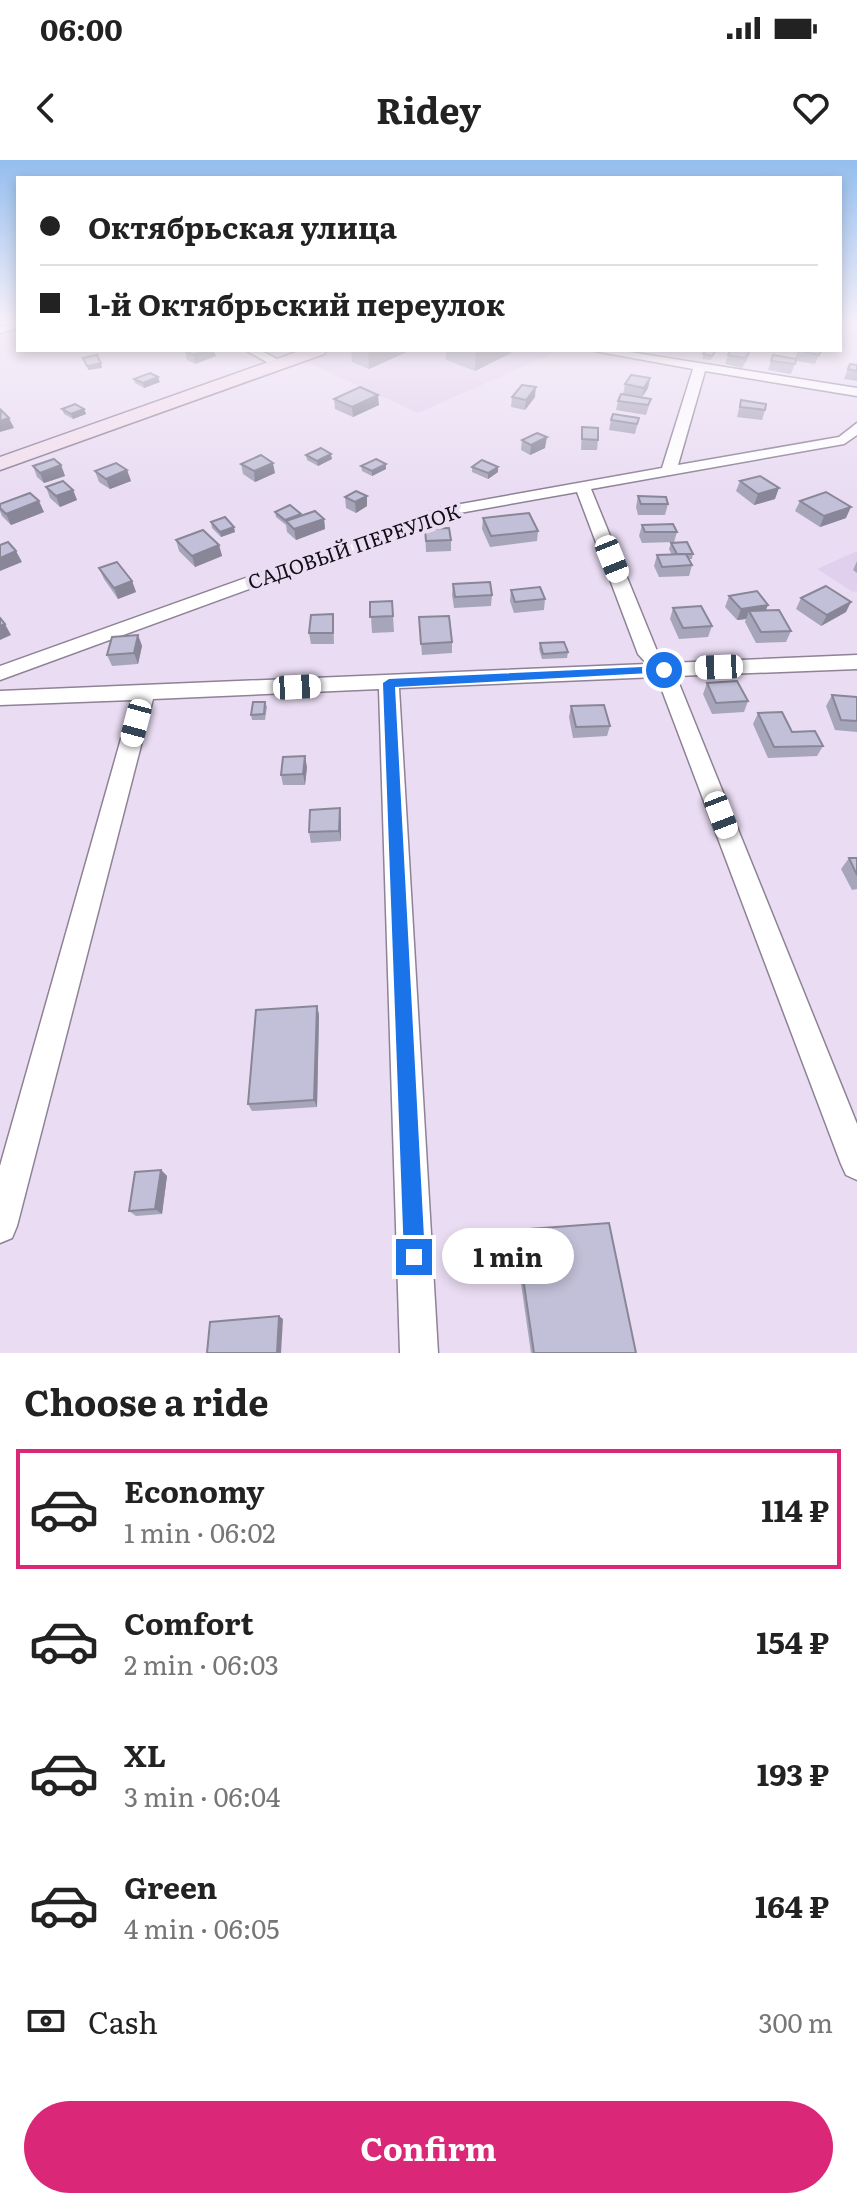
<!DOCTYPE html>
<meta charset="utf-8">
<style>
body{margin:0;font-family:Literata,serif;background:#f2f2f2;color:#222;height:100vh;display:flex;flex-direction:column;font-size:30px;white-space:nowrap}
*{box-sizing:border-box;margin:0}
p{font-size:26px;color:#767676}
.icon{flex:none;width:44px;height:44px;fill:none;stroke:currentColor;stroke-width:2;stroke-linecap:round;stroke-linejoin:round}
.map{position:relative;height:1193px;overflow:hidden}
.panel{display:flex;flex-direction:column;background:#fff;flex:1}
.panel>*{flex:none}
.hud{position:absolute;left:16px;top:16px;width:826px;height:176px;border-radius:0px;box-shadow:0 4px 12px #0003;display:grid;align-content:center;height:176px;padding:0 24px;background:#fff}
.end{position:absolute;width:36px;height:36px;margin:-18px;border:10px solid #1a73e8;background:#fff;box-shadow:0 0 0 4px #fff}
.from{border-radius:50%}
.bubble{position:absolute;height:56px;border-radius:28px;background:#fff;box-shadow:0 4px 12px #0003;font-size:26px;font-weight:700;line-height:56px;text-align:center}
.car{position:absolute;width:24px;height:48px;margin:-24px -12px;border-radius:10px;box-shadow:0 0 6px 2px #0007;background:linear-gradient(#fff 24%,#345 0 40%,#fff 0 76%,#345 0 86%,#fff 0)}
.hud b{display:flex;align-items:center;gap:28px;height:76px;font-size:30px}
.hud b+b{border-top:2px solid #e0e0e0}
.hud i{width:20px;height:20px;background:#222}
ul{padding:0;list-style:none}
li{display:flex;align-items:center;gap:24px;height:120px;margin:0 16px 12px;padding:0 8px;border:4px solid transparent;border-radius:0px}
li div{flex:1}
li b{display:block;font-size:30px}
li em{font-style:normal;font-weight:700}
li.active{border-color:#db2777}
li>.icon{width:72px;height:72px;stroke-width:1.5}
h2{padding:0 24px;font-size:36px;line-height:96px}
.pay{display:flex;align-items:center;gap:20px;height:88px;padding:0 24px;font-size:30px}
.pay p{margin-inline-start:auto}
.action{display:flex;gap:16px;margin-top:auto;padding:16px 24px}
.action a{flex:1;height:92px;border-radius:48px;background:#db2777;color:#fff;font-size:32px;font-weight:700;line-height:92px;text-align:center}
.status{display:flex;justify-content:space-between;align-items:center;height:56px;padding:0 40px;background:#fff;direction:ltr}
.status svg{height:22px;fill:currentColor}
header{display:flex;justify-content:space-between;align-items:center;height:104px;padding:0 24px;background:#fff;font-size:36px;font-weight:700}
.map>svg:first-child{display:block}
</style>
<div class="status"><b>06:00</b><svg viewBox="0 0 49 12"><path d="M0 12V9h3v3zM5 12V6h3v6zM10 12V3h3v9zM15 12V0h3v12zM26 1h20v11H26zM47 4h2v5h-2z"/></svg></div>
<header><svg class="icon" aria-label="back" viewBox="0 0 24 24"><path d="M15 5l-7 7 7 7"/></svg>Ridey<svg class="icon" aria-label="heart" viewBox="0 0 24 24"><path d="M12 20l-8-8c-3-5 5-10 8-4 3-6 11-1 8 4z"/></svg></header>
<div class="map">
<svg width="857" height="1193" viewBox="0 0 857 1193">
<rect width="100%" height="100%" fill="#eaddf3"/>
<g fill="#e1d0ed">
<polygon points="328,190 561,190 418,253 302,200"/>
<polygon points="857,391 857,431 853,432 817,409"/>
</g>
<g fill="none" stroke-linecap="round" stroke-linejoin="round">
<g stroke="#8e8296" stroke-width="3">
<g id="minor">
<polygon points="18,163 18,168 0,173 0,167"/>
<polygon points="245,190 260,190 286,204 276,207"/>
<polygon points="589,190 617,190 857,228 857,236 705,211 678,305 839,277 857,263 857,275 844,284 591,329 657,491 669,503 857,495 857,509 676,516 857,964 857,1020 846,1015 841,1004 657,517 399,528 438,1193 400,1193 379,529 153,539 17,1066 12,1078 0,1083 0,1006 132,540 0,545 0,531 647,504 638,494 577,332 454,354 0,520 0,506 444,347 662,308 693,209"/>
</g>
</g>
<g stroke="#8e8296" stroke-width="3">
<polygon id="secondary" points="302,190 327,190 324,194 0,310 0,297"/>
</g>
<use href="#minor" fill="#fff" fill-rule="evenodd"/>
<use href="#secondary" fill="#f2dfed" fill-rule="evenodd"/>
</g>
<g fill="#a7a5ba">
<polygon points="351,190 411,190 369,209 352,202"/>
<polygon points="446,190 512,190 511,193 475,211 446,200"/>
<polygon points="706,190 717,190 711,200 702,199"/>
<polygon points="729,190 750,191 747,200 742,208 725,204 729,193 728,193"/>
<polygon points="798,190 821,190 815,204 796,201 791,214 768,210 773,195 795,198"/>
<polygon points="185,191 216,196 195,204 187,200"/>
<polygon points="850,204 857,205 857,221 844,219"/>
<polygon points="650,218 648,228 642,237 623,234 625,224"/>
<polygon points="134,219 160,222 144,228 135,223"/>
<polygon points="512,237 535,237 525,250 511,247"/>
<polygon points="334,239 379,245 353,257 335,249"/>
<polygon points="651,239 646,255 616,250 618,241"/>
<polygon points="741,240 765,250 762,260 737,257"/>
<polygon points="62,249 84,249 86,254 73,259 64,254"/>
<polygon points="639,258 635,274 609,270 611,260"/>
<polygon points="582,267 598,280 597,290 581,290"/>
<polygon points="522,280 545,288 530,295 521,290"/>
<polygon points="306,295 332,299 318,306 307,300"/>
<polygon points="241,304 275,313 255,322 243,314"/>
<polygon points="61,305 65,316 44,323 37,317 33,306"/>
<polygon points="361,306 386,309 372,316 362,311"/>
<polygon points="472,307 498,307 498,312 488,319 472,312"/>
<polygon points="127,310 131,321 110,329 99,322 95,311"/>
<polygon points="740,321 775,339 754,345 736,331"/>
<polygon points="46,327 73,330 77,340 60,347 50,338"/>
<polygon points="367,336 367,346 356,353 346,348 345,337"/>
<polygon points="638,336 668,344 665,355 638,355 636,347"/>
<polygon points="800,341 846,358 820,367 795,351"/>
<polygon points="0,344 44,352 11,365 2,356 0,351"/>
<polygon points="275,352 324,359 325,369 296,380 287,372 286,365 276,357"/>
<polygon points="483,358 538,371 537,381 490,387 482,369"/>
<polygon points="211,362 235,372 221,377 212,368"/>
<polygon points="642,365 677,372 674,382 642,383 639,376"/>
<polygon points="425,369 451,380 451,391 426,392"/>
<polygon points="176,380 219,385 222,396 195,407 179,391"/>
<polygon points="671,383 693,394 692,399 689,399 692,405 689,416 659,417 654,406 657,395 672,395 669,389"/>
<polygon points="857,401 857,413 853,410"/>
<polygon points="99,408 132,421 136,432 118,439 104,419"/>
<polygon points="453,424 492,435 491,446 454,448 452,435"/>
<polygon points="511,430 545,439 544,450 514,453 510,441"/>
<polygon points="729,436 766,450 791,471 786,482 756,483 745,462 746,459 737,460 725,447"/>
<polygon points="801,438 846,452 821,466 796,449"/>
<polygon points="392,441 394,472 372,473 370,442"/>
<polygon points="673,448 712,466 708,477 679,479 670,459"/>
<polygon points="333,454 334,484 311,484 309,473"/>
<polygon points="419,457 452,482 452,493 422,495"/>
<polygon points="138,475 142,486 138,504 112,506 107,495"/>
<polygon points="540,483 568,492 567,498 542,499 539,489"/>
<polygon points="707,523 748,541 744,552 712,554 703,534"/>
<polygon points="832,535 857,537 857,572 835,570 826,546"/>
<polygon points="265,542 267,547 265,560 252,560 251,555"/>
<polygon points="571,546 610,566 607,576 573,578 569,557"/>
<polygon points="758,553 792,572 823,586 817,596 768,598 753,564"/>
<polygon points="307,607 305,625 283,625 281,615"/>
<polygon points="341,659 341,681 311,683 309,672"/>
<polygon points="849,698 857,698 857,729 852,730 841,709"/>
<polygon points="317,846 319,855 317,947 252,951 248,944"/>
<polygon points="161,1010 167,1016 162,1054 136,1056 129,1051"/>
<polygon points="516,1070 636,1193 531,1193 514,1075"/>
</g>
<g fill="#888697">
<polygon points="206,190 214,190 216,196 195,204 193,195"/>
<polygon points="368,190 411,190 369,209"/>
<polygon points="476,190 512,190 511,193 475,211"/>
<polygon points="101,203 102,208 88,210 87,206"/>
<polygon points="158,217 160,222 144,228 143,223"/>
<polygon points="650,218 648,228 642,237 644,228"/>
<polygon points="536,227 535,237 525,250 526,240"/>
<polygon points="378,235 379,245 353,257 352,247"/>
<polygon points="84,249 86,254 73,259 71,254"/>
<polygon points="9,258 14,268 0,272 0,261"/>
<polygon points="547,277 545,288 530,295 531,285"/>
<polygon points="331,294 332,299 318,306 317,301"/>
<polygon points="273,303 275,313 255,322 254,311"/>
<polygon points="386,304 386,309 372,316 372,311"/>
<polygon points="61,305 65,316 44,323 40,313"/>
<polygon points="498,307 498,312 488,319 488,313"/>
<polygon points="127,310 131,321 110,329 106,319"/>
<polygon points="779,328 775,339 754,345 758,334"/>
<polygon points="73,330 77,340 60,347 56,336"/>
<polygon points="367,336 367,346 356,353 355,342"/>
<polygon points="39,341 44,352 11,365 6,354"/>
<polygon points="851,347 846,358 820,367 824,356"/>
<polygon points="324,359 325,369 296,380 294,369"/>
<polygon points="234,367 235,372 221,377 220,372"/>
<polygon points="219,385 222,396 195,407 192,396"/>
<polygon points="16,391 22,402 0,411 0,398"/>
<polygon points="132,421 136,432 118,439 114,428"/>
<polygon points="851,442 846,452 821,466 827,455"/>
<polygon points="768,445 764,455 749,451 746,459 737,460 741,449"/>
<polygon points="5,464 11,475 0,480 0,466"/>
<polygon points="138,475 142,486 138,504 134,493"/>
<polygon points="305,596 307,607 305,625 303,614"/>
<polygon points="340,648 341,659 341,681 339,671"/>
<polygon points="317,846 319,855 317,947 314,940"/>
<polygon points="161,1010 167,1016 162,1054 155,1049"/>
<polygon points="279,1156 283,1159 281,1193 277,1193"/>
</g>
<g fill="#c2c0d8" stroke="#888697" stroke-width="2">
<polygon points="187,190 206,190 193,195 185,191"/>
<polygon points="706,190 716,190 712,196 703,194"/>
<polygon points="731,190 745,190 750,191 745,198 728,195"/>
<polygon points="798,190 821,190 819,195"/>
<polygon points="97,195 101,203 87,206 83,198"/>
<polygon points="773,195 796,199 795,204 771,201"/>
<polygon points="850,204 857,205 857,211 848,209"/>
<polygon points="150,213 158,217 143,223 134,219"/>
<polygon points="631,215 650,218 644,228 625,224"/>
<polygon points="522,225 536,227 526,240 512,237"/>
<polygon points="360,227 378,235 352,247 334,239"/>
<polygon points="621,234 651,239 648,245 618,241"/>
<polygon points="741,240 766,244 765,250 740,247"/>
<polygon points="75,244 84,249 71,254 62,249"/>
<polygon points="1,250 9,258 0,261"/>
<polygon points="613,254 639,258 637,264 611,260"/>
<polygon points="582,267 598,268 598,280 582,279"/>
<polygon points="537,273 547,277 531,285 522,280"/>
<polygon points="321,288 331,294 317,301 306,295"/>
<polygon points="261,295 273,303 254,311 241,304"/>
<polygon points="54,299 61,305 40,313 33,306"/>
<polygon points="376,299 386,304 372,311 361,306"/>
<polygon points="482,300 498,307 488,313 472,307"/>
<polygon points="116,303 127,310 106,319 95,311"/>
<polygon points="760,316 779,328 758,334 740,321"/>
<polygon points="63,321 73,330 56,336 46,327"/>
<polygon points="356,331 367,336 355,342 345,337"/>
<polygon points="826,332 851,347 824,356 800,341"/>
<polygon points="30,333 39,341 6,354 0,348 0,344"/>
<polygon points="638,336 666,337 668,344 641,344"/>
<polygon points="290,345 301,354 285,360 275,352"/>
<polygon points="315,351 324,359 294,369 286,361"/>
<polygon points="529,353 538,371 491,376 483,358"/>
<polygon points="225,357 234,367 220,372 211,362"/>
<polygon points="673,364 677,372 645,372 642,365"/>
<polygon points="449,368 451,380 426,381 425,369"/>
<polygon points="203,370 219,385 192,396 176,380"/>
<polygon points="8,382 16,391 0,398 0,385"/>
<polygon points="687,382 693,394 677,394 671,383"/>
<polygon points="686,394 692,405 662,407 657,395"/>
<polygon points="117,402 132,421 114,428 99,408"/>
<polygon points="490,422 492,435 455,437 453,424"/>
<polygon points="826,426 851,442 827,455 801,438"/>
<polygon points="540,427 545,439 515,442 511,430"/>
<polygon points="757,431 768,445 741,449 729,436"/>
<polygon points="392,441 393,456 370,457 370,442"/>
<polygon points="701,446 712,466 683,468 673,448"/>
<polygon points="779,450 791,471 761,472 749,451"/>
<polygon points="333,454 333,473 309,473 311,455"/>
<polygon points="449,456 452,482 421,484 419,457"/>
<polygon points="0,458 5,464 0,466"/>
<polygon points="138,475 134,493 107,495 112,477"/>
<polygon points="564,482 568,492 543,494 540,483"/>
<polygon points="737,521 748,541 716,543 707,523"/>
<polygon points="832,535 857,537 857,561 841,560"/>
<polygon points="253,542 265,542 264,554 251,555"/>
<polygon points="604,545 610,566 576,567 571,546"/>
<polygon points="782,552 792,572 815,571 823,586 774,587 758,553"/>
<polygon points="305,596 303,614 281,615 283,597"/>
<polygon points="340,648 339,671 309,672 310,650"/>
<polygon points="849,698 857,698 857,715"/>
<polygon points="317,846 314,940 248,944 256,850"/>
<polygon points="161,1010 155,1049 129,1051 135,1012"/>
<polygon points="609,1063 636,1193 534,1193 516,1070"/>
<polygon points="279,1156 277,1193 207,1193 210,1162"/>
</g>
<linearGradient id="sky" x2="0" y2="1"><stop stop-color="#94beee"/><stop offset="0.49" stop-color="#f6f0fa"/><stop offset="1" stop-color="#f6f0fa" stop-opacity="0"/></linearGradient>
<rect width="857" height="330" fill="url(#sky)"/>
<polygon fill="#1a73e8" points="664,506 668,507 668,512 395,527 425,1097 422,1104 414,1107 407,1104 404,1097 383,523 389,519"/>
<g text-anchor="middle" stroke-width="8" stroke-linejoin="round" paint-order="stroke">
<g font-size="20" fill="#120e15" stroke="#eaddf3">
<text transform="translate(354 387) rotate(-19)" y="7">САДОВЫЙ ПЕРЕУЛОК</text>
</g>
</g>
</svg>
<i class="end from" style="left:664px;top:510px"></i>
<i class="end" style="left:414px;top:1097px"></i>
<div class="bubble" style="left:442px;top:1068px;width:132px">1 min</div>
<i class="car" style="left:612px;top:399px;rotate:158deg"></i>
<i class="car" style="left:719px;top:507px;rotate:268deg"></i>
<i class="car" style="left:297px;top:527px;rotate:87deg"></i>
<i class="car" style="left:136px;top:563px;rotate:195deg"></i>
<i class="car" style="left:721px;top:655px;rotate:159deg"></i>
<div class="hud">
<b><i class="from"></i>Октябрьская улица</b>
<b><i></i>1-й Октябрьский переулок</b>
</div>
</div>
<section class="panel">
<h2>Choose a ride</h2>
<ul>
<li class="active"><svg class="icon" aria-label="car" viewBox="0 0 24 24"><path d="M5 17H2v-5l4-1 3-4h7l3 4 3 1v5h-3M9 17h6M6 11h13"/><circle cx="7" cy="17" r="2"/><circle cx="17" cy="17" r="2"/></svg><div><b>Economy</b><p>1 min · 06:02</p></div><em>114 ₽</em></li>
<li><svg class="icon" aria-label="car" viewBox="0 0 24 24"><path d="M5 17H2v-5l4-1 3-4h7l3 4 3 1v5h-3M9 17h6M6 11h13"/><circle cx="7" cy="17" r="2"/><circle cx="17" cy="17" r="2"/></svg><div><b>Comfort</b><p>2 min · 06:03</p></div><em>154 ₽</em></li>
<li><svg class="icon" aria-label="car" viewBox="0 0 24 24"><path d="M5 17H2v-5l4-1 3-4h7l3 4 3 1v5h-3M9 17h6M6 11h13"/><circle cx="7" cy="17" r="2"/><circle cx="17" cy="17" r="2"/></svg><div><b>XL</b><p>3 min · 06:04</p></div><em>193 ₽</em></li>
<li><svg class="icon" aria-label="car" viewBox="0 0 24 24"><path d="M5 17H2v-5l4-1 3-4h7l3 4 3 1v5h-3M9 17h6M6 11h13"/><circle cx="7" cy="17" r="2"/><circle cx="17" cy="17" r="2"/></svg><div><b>Green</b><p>4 min · 06:05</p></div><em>164 ₽</em></li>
</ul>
<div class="pay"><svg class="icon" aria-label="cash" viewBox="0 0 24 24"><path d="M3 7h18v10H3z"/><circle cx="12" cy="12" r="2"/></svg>Cash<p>300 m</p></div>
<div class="action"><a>Confirm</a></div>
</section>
